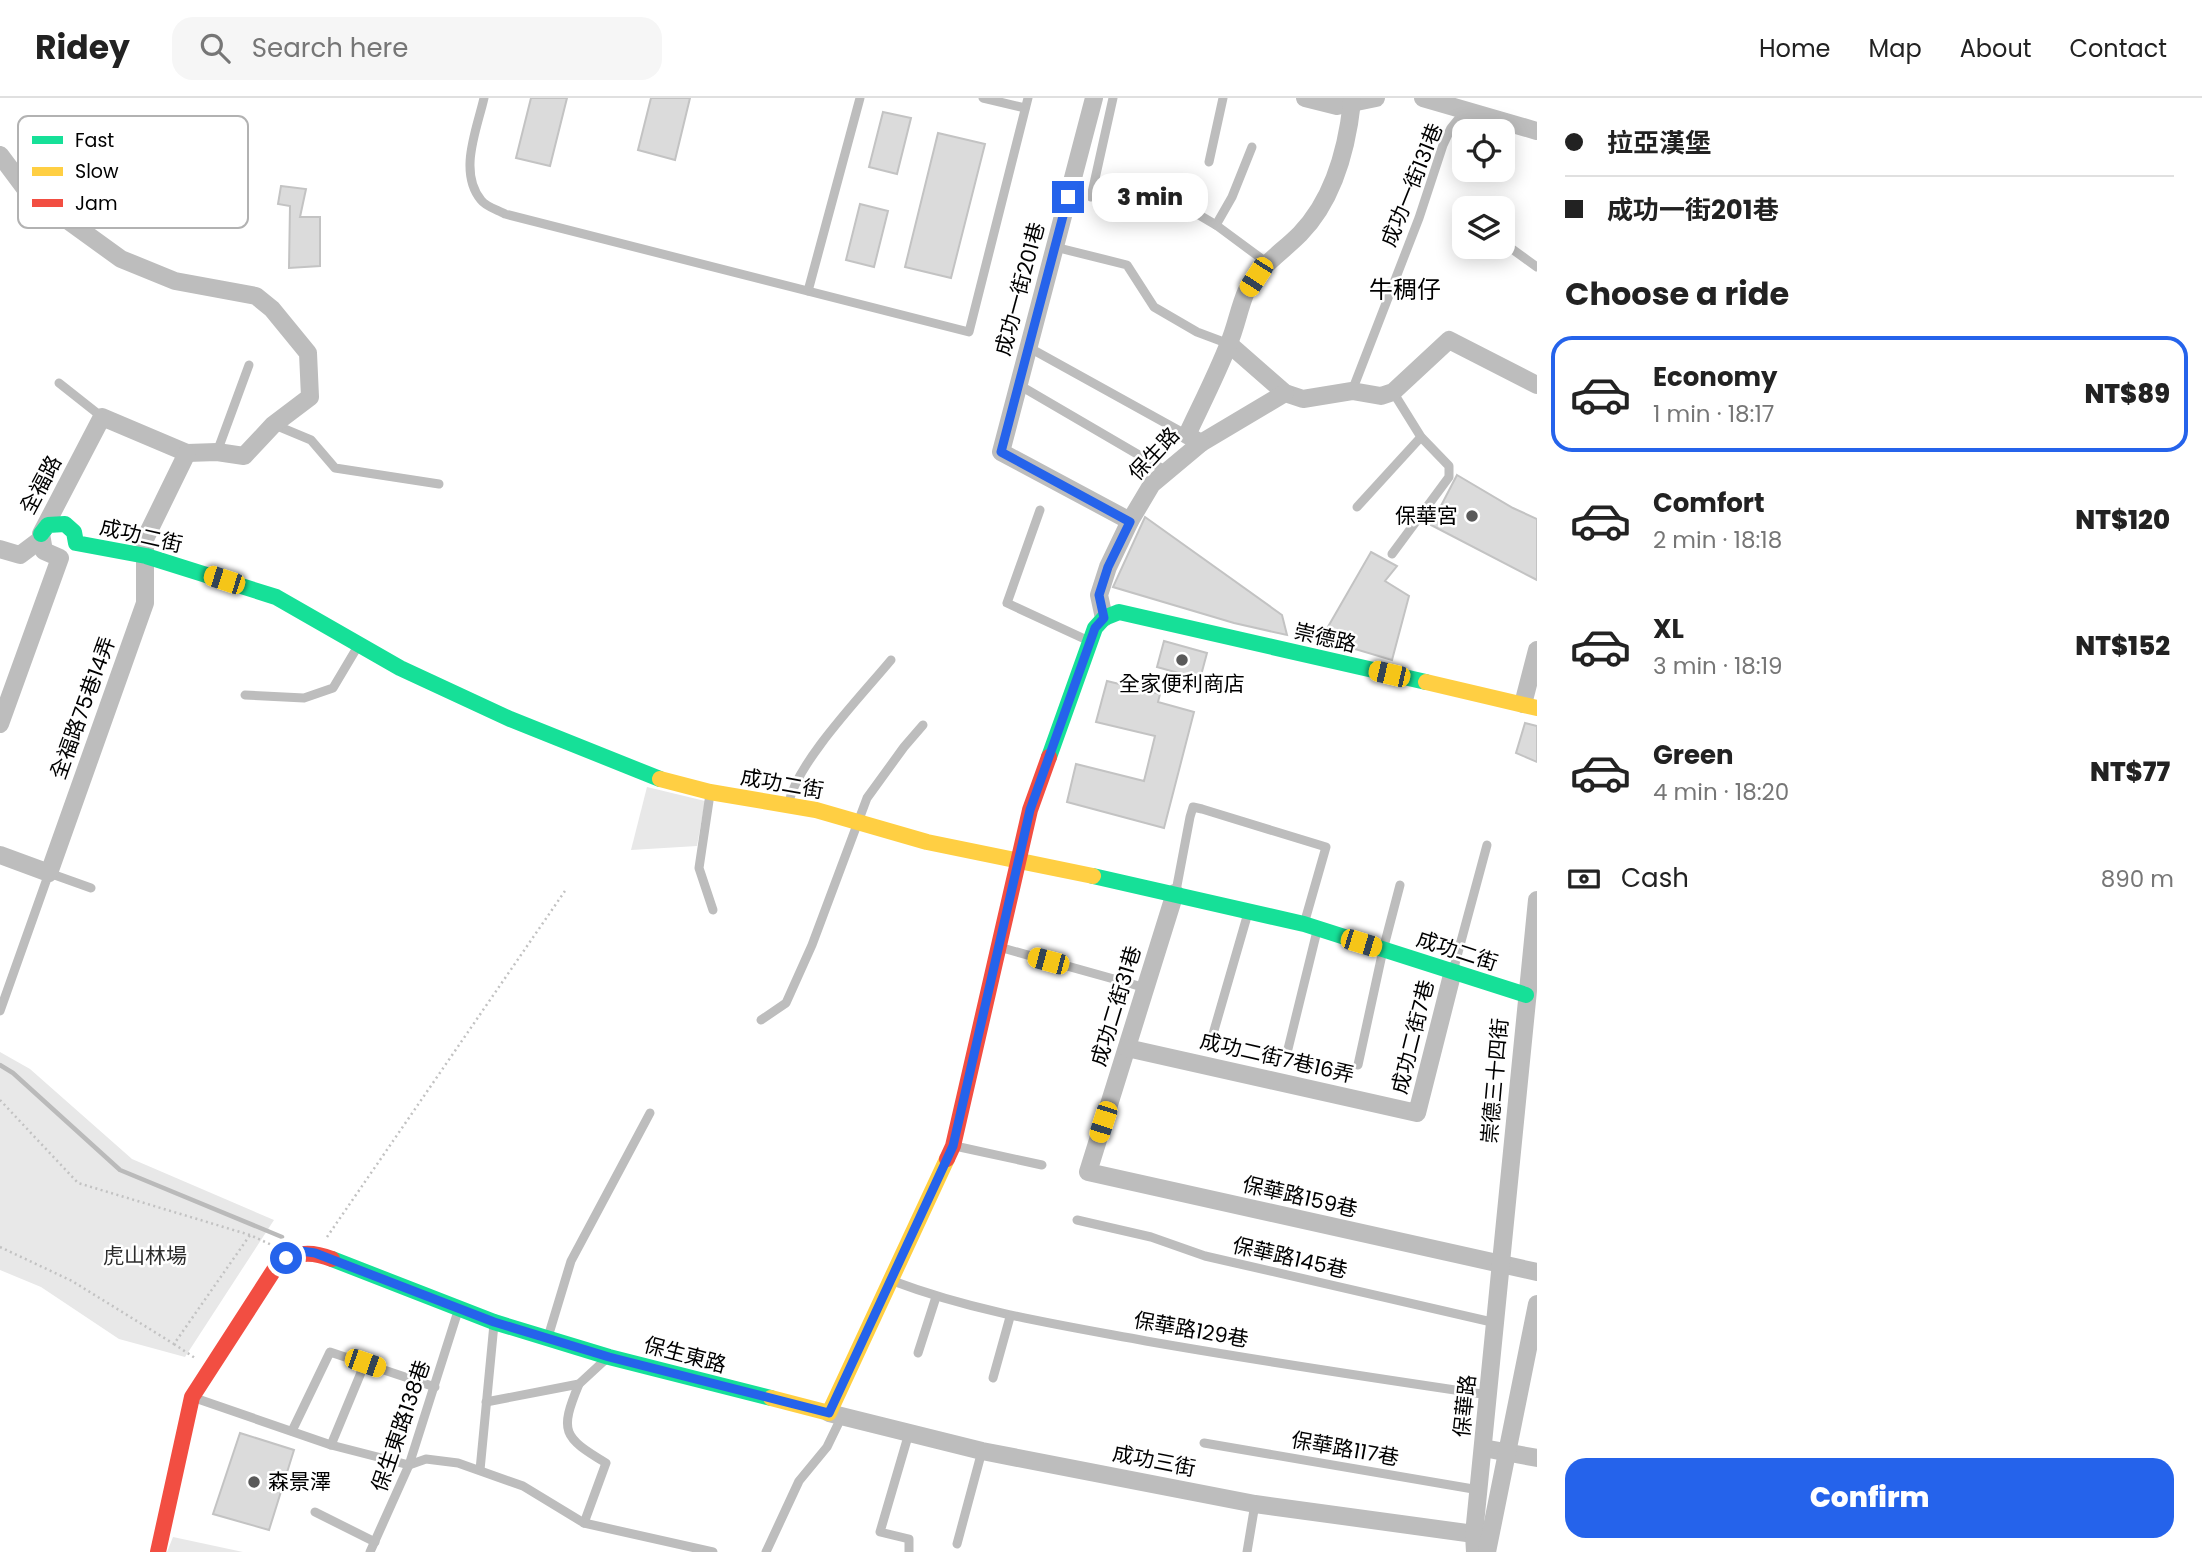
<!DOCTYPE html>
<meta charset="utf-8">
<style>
body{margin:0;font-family:Poppins,"Noto Sans TC",sans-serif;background:#f6f6f6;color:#222;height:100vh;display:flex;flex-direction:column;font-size:26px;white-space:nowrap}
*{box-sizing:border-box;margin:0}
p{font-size:23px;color:#767676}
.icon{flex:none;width:38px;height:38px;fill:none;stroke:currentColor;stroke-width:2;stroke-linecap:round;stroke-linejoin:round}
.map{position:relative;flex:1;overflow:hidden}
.sheet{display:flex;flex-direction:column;background:#fff;width:665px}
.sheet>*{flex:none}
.hud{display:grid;align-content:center;height:154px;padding:0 28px;background:#fff}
.tools{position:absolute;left:1452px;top:21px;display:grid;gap:14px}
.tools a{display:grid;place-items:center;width:63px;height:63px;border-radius:14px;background:#fff;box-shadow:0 4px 18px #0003;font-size:35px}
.end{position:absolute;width:32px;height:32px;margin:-16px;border:9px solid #2563eb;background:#fff;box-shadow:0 0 0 4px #fff}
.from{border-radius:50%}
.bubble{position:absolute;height:49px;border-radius:21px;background:#fff;box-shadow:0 4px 18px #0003;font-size:23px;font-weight:800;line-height:49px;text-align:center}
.car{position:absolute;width:21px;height:42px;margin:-21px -10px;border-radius:9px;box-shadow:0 0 5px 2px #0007;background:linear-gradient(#f5c518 24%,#345 0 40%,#f5c518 0 76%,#345 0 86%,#f5c518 0)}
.hud b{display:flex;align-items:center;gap:24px;height:66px;font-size:26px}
.hud b+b{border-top:2px solid #e0e0e0}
.hud i{width:18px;height:18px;background:#222}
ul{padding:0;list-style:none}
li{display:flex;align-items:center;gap:21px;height:116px;margin:0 14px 10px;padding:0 14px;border:4px solid transparent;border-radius:21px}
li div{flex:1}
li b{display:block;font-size:26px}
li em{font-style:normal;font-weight:800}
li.current{border-color:#2563eb}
li>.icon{width:63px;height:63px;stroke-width:1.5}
h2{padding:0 28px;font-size:32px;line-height:84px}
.pay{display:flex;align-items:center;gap:18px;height:77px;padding:0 28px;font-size:26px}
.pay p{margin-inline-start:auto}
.primary-button{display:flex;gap:14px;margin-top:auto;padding:14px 28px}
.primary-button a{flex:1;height:80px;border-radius:21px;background:#2563eb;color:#fff;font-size:28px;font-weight:800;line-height:80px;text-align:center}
header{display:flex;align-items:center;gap:42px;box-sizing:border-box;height:98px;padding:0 35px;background:#fff;border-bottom:2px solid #e0e0e0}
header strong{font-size:33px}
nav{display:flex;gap:38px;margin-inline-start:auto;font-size:24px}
.search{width:490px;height:63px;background:#f6f6f6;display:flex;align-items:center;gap:18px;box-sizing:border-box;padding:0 24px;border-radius:21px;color:#767676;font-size:26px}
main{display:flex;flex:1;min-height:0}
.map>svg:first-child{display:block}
</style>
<header>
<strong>Ridey</strong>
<div class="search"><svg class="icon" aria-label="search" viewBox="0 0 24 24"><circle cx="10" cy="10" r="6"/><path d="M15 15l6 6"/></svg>Search here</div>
<nav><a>Home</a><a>Map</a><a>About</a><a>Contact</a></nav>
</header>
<main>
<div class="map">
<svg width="1537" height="1454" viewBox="0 0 1537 1454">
<rect width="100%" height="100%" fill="#fff"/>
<g fill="#e8e8e8">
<polygon points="647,689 705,703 697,748 631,752"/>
<polygon points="0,954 30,971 132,1061 274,1122 185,1259 119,1241 41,1189 0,1172"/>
<polygon points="173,1439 243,1454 167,1454"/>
</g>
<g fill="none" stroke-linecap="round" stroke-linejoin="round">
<polyline stroke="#bababa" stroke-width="4.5" points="0,967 13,975 120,1072 282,1139"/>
</g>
<g fill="#dbdbdb" stroke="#c3c3c3" stroke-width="2">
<polygon points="531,0 567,0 550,68 516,60"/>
<polygon points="651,0 690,0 675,62 638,52"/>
<polygon points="883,14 911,20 897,76 869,69"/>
<polygon points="938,35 985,46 951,180 905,169"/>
<polygon points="281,88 306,91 300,119 320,119 320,168 289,170 290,108 278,106"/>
<polygon points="860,106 888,113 874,169 846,162"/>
<polygon points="1457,377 1513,410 1537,421 1537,482 1431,427"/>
<polygon points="1145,419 1282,517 1287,537 1234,525 1113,489"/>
<polygon points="1371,454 1397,468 1385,483 1409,498 1392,562 1321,541"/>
<polygon points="1164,543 1207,555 1200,581 1157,569"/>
<polygon points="1107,583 1160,596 1158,604 1194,614 1164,730 1067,704 1076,666 1144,683 1155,638 1096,624"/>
<polygon points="1525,625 1537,628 1537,664 1516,655"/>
<polygon points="240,1335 294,1352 269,1432 213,1416"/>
</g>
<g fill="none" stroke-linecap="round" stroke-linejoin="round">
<g stroke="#c2c2c2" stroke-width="2.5" stroke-dasharray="2 3.5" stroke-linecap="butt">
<polyline points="0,1002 78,1085 250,1137 274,1148"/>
<polyline points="327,1139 567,790"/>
<polyline points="0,1149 72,1183 174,1246 250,1137"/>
<polyline points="174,1246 195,1260"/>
</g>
<g stroke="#bdbdbd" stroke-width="9">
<path d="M484 0C477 31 458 74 481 102 486 109 498 112 505 116L969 234 1028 0"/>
<polyline points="983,0 1025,10"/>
<polyline points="1209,64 1223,0"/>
<polyline points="1155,91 1216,127 1266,164"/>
<polyline points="1091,99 1113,0"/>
<polyline points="1216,127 1232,99 1252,49"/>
<polyline points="1505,146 1537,169"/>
<polyline points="1055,149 1127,167 1154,209 1197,234 1229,246"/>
<polyline points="808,193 860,0"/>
<polyline points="1028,249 1187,337"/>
<polyline points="59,285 102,319"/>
<polyline points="1019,287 1168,374"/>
<polyline points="1352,293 1419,120 1443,47 1451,30 1464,14"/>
<polyline points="275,327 311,342 335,370 439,386"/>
<polyline points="217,354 249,267"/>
<polyline points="1357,409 1421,339"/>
<polyline points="1040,412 1007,505 1089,543"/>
<polyline points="1392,456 1449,379 1449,368 1421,339 1393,294"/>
<polyline points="245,597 304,600 333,590 358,548"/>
<polyline points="710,696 699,770 713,812"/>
<path d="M789 704C798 663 863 596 891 562"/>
<polyline points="1176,793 1190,719 1193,709 1202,711 1326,749 1304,826"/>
<polyline points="999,849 1146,890"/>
<polyline points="1453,873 1487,747"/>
<polyline points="0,913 49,775 91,790"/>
<polyline points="761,922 786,905 812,847 867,700 904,649 923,627"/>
<polyline points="1213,936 1248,815"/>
<polyline points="1288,951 1317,833"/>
<polyline points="1358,967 1383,852 1400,787"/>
<polyline points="955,1048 1042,1067"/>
<polyline points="1077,1122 1151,1139 1205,1158 1496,1225"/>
<path d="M893 1183C975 1214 1060 1227 1146 1243 1260 1263 1374 1280 1489 1297"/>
<polyline points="548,1239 571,1163 650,1015"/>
<polyline points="918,1255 936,1199"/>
<polyline points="993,1280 1010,1219"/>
<path d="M579 1286C559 1334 563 1339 606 1365L584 1425"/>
<polyline points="195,1300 331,1347 409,1367 426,1361 458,1365 523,1388 584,1425 713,1454"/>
<polyline points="486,1304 579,1286 605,1262"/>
<polyline points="292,1333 330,1254 435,1289"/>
<polyline points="909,1335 880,1434 909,1441 909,1454"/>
<polyline points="1204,1345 1479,1392"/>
<polyline points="331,1347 365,1265"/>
<polyline points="480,1372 494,1226"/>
<polyline points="315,1414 375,1444"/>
<polyline points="957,1446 982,1353"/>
<polyline points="370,1454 409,1367 458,1213"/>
<polyline points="766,1454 799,1383 827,1349 842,1318"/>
<polyline points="1247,1454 1255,1406"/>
</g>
<g stroke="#bdbdbd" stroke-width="18">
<polyline points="1094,0 1001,354 1130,423"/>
<polyline points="1305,0 1337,8 1376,0"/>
<polyline points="1423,0 1537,33"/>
<polyline points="0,57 27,93 121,161 175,183 256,198 272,211 308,255 310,299 273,327 244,358 217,354 187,355 102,319 41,436 44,453 60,460 0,626"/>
<polyline points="1229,246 1285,295 1303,301 1352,293 1381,298 1393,294 1449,242 1537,287"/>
<polyline points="1201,345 1285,295"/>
<polyline points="0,451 20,457 40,442"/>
<path d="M1104 520 1099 497 1108 469 1130 423 1152 386 1201 345 1187 337C1201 307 1217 276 1229 245 1236 229 1239 210 1246 194 1261 166 1279 157 1300 136 1333 102 1347 50 1352 4"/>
<polyline points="1523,606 1537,552"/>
<polyline points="0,757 49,775 145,505 145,441 187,355"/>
<polyline points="1175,795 1088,1074 1537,1174"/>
<polyline points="1127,950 1417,1015 1453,873"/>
<polyline points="829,1315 982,1353 1255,1406 1474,1436"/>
<polyline points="1483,1350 1537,1360"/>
<polyline points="1475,1454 1474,1436 1537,802"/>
<polyline points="1487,1454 1537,1206"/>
</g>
<g stroke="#16e098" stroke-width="16">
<polyline points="41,436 48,427 65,426 74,434 76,445 146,458 276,499 400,570 510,621 660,681"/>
<polyline points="1049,659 1095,530 1104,520 1119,514 1426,584"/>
<polyline points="1093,778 1304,826 1526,897"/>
<polyline points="332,1161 494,1224 609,1259 771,1300"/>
</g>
<g stroke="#ffcf43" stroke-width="16">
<polyline points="1426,584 1537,610"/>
<polyline points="660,681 710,694 816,712 927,744 1093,778"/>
<polyline points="771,1300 829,1315 947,1061"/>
</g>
<g stroke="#f24e42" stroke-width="16">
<polyline points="947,1061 953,1048 1030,712 1049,659"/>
<path d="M158 1454 192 1299 274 1172C293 1154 308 1152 332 1161"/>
</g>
</g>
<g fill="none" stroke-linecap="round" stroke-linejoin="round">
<polyline stroke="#2563eb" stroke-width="9" points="286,1160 301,1153 315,1155 494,1224 609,1259 829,1315 953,1048 1030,712 1095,530 1104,520 1099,497 1108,469 1130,424 1001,354 1068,99"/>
</g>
<g fill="#595959" stroke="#fff" stroke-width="2.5">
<circle cx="1472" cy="418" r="7"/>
<circle cx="1182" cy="562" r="7"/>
<circle cx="254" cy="1384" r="7"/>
</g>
<g text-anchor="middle" stroke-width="5" stroke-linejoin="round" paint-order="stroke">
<g font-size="21" fill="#000" stroke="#fff">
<text transform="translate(1412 87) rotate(-68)" y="7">成功一街131巷</text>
<text transform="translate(1020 191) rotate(-75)" y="7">成功一街201巷</text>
<text transform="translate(1154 356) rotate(-47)" y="7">保生路</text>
<text transform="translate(41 387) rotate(-62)" y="7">全福路</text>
<text transform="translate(141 438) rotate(13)" y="7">成功二街</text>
<text transform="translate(1325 540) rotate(13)" y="7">崇德路</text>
<text transform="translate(83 610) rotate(-70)" y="7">全福路75巷14弄</text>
<text transform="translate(782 686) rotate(10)" y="7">成功二街</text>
<text transform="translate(1457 853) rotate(18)" y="7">成功二街</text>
<text transform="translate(1116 908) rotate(-73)" y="7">成功二街31巷</text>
<text transform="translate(1413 939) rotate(-76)" y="7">成功二街7巷</text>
<text transform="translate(1277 960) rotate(13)" y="7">成功二街7巷16弄</text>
<text transform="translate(1495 983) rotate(-85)" y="7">崇德三十四街</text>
<text transform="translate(1300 1099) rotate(13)" y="7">保華路159巷</text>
<text transform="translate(1290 1160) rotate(13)" y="7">保華路145巷</text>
<text transform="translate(1191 1232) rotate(10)" y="7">保華路129巷</text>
<text transform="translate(685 1257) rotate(15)" y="7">保生東路</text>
<text transform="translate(1465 1308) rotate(-84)" y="7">保華路</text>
<text transform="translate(401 1328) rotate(-71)" y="7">保生東路138巷</text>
<text transform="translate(1345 1351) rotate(10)" y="7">保華路117巷</text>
<text transform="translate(1154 1363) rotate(11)" y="7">成功三街</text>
</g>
<g font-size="21" fill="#000" stroke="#fff" text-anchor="end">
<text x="1458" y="425">保華宮</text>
<text x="1182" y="593" text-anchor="middle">全家便利商店</text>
<text x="268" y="1391" text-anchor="start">森景澤</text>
</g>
<g font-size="21" fill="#2c2c2c" stroke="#fff">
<text x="145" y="1165">虎山林場</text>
</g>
<g font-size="24" fill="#000" stroke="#fff">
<text x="1405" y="200">牛稠仔</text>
</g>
</g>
<rect x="18" y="18" width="230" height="112" rx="10" fill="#fff" stroke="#b2b2b2" stroke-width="2"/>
<rect x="32" y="38" width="31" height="8" fill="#16e098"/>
<rect x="32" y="69" width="31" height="9" fill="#ffcf43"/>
<rect x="32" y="101" width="31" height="8" fill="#f24e42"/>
<g font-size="19" fill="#000">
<text x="75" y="49">Fast</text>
<text x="75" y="80">Slow</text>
<text x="75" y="112">Jam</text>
</g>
</svg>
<div class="tools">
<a><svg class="icon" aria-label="locate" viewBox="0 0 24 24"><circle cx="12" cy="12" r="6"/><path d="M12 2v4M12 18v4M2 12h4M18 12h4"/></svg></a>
<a><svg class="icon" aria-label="layers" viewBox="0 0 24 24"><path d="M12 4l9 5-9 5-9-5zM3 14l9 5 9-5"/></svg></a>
</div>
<i class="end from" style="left:286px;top:1160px"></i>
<i class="end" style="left:1068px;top:99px"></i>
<div class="bubble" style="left:1092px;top:75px;width:116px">3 min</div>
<i class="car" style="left:1256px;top:179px;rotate:213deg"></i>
<i class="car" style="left:224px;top:482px;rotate:288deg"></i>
<i class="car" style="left:1389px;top:576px;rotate:283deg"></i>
<i class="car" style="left:1361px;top:845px;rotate:107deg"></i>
<i class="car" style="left:1048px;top:863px;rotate:285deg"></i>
<i class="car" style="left:1103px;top:1024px;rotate:198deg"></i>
<i class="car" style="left:365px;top:1265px;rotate:109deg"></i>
</div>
<section class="sheet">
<div class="hud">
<b><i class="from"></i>拉亞漢堡</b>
<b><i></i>成功一街201巷</b>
</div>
<h2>Choose a ride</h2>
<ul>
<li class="current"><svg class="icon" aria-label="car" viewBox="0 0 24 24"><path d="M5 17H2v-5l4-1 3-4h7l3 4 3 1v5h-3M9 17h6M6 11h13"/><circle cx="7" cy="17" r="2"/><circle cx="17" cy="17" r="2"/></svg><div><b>Economy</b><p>1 min · 18:17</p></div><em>NT$89</em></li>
<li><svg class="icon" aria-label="car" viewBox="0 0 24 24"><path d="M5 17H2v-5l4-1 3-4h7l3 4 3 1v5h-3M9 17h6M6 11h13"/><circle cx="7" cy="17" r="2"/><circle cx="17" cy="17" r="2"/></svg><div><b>Comfort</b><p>2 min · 18:18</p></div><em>NT$120</em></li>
<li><svg class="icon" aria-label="car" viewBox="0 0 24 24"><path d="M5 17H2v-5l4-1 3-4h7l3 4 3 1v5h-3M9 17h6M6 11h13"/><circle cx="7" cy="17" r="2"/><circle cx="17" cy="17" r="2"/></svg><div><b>XL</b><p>3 min · 18:19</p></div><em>NT$152</em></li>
<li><svg class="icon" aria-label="car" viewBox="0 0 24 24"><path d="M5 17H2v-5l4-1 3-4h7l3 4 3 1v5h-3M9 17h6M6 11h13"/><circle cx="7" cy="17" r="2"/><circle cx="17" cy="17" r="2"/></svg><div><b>Green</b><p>4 min · 18:20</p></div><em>NT$77</em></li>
</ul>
<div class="pay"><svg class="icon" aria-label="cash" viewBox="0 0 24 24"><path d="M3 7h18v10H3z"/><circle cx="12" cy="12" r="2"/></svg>Cash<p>890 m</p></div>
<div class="primary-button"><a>Confirm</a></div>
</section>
</main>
